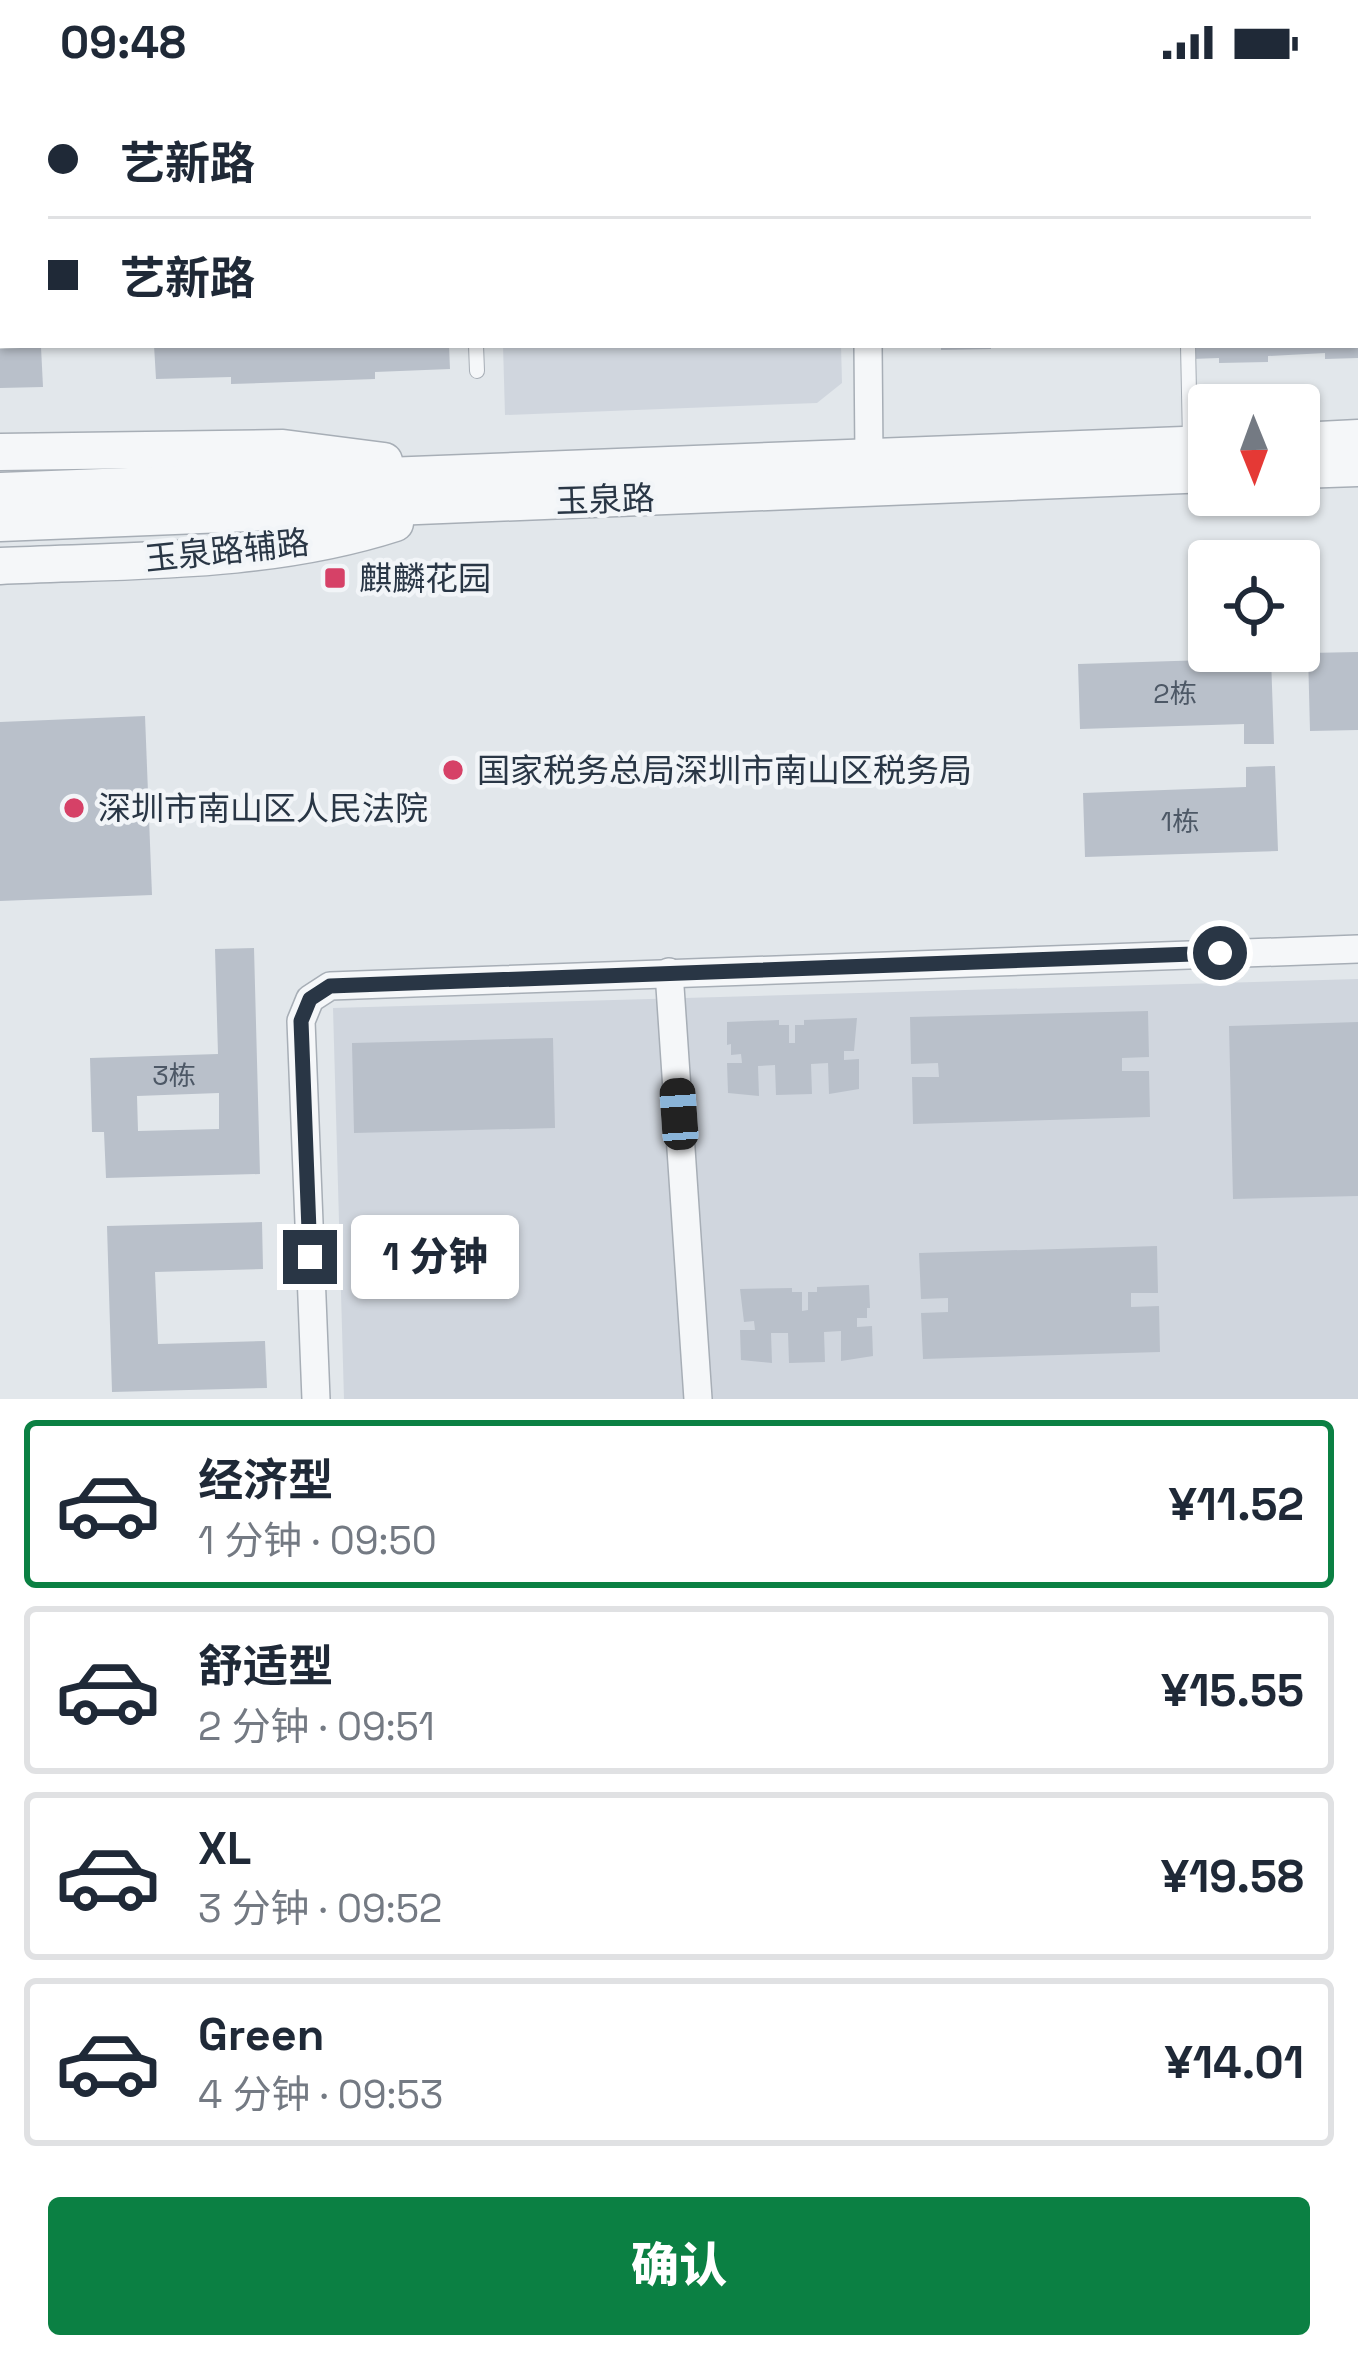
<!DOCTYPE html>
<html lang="zh">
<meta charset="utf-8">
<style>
body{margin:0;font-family:"Space Grotesk","Noto Sans SC",sans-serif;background:#f2f2f3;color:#1f2937;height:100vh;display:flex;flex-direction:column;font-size:45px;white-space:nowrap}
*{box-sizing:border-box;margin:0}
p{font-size:39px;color:#747a83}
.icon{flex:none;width:66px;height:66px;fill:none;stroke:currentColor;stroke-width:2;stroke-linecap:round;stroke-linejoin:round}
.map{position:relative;height:1315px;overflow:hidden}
.side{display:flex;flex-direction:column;background:#fff;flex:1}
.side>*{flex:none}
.hud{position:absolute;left:0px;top:0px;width:1359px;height:264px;box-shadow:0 3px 9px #0004;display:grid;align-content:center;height:264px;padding:0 48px;background:#fff}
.needle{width:78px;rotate:179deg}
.buttons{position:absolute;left:1188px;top:300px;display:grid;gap:24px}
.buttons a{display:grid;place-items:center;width:132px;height:132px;border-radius:12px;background:#fff;box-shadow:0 3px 9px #0004;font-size:60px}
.end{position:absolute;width:54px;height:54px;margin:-27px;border:15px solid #293645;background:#fff;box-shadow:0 0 0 6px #fff}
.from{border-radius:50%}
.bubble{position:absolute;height:84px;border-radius:12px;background:#fff;box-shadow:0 3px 9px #0004;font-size:39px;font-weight:800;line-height:84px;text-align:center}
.car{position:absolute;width:36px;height:72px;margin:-36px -18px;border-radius:15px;box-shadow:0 0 9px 3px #0007;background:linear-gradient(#222 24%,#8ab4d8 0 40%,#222 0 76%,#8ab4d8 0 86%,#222 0)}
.hud b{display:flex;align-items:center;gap:42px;height:114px;font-size:45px}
.hud b+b{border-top:3px solid #e0e1e3}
.hud i{width:30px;height:30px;background:#1f2937}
ul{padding:21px 0 0;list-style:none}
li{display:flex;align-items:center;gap:36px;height:168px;margin:0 24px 18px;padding:0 24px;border:6px solid #e0e1e3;border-radius:12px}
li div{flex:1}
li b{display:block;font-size:45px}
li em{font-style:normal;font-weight:800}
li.active{border-color:#0b8043}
li>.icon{width:108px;height:108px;stroke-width:1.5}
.button{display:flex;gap:24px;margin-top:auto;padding:24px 48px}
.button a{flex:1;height:138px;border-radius:12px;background:#0b8043;color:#fff;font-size:48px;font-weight:800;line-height:138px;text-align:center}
.status{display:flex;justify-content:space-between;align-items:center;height:84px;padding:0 60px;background:#fff;direction:ltr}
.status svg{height:33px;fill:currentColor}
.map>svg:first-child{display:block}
</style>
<div class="status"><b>09:48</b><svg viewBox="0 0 49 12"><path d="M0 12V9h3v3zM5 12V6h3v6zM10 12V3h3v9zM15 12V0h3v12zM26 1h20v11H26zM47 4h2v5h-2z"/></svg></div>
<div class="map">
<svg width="1358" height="1315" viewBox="0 0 1358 1315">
<rect width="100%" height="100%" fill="#e2e7eb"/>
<g fill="#d0d6de">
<rect x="494" y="0" width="338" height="3"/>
<polygon points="503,261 841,261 842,299 817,319 505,331"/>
<polygon points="1358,895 1358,1315 344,1315 333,924"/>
</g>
<g fill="#b9c0ca" fill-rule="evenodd">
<polygon points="154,261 449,261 450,285 375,288 375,295 231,300 231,293 156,295"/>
<polygon points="941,261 991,261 991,265 941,266"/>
<polygon points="1190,261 1358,261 1358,274 1325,275 1325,269 1268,272 1268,278 1219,279 1219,274 1191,275"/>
<polygon points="41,263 43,303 0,304 0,265"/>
<polygon points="1358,568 1358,646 1310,647 1308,569"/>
<polygon points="1271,574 1274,660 1244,660 1244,640 1080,645 1078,580"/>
<polygon points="145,632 152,811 0,817 0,638"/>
<polygon points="1275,682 1278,767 1085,773 1083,709 1246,703 1246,683"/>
<path d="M254 864 260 1090 106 1094 104 1048H92L90 974 218 970 215 865ZM219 1009V1045L138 1047 137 1012Z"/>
<polygon points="1148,927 1149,973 1122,974 1122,987 1149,987 1150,1033 913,1040 912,993 939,993 938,979 911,980 910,933"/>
<polygon points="857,934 854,967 844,967 844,976 859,975 859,1005 829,1010 828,979 811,980 812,1010 776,1011 775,981 758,982 759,1012 728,1009 727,979 742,979 741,970 731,971 731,960 727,961 727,938 779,936 779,941 789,941 789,959 795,959 795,941 804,941 804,936"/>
<polygon points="1358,938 1358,1112 1233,1115 1229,942"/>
<polygon points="553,954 555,1044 354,1049 352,959"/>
<polygon points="262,1138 263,1185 155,1188 158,1260 265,1257 267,1304 112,1308 107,1142"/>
<polygon points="1157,1162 1158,1209 1131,1209 1131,1223 1159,1222 1160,1268 923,1275 921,1229 948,1228 948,1214 921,1215 919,1169"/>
<polygon points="869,1201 870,1224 867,1224 867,1234 857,1234 857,1243 872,1242 873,1272 841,1277 841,1247 824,1248 825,1278 789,1279 788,1249 771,1249 772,1279 741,1276 740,1246 755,1246 754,1237 744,1238 740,1205 792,1204 792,1208 802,1208 802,1227 808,1226 808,1208 817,1208 817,1203"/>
</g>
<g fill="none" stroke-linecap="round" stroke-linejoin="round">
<g stroke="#a7aeb6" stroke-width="16">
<g id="service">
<polyline points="466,0 466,3"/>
<polyline points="1179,0 1180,3"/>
<polyline points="52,3 53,0"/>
<polyline points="1356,9 1358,9"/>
<polyline points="0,43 3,43"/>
<polyline points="0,115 3,115"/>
<polyline points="1356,153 1358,153"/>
<polyline points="476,261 477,287"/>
<polyline points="1188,261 1190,356"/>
</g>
</g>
<g stroke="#a7aeb6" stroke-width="30">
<g id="minor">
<polyline points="863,0 863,3"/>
<polyline points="868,261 869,373"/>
<polyline points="669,888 698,1315"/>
<polyline points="316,1315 301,937 310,915 330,902 1358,865"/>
</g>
</g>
<g stroke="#a7aeb6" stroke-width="39">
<g id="tertiary">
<polyline points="1299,357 1358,354"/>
<polyline points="0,368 283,364 384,377"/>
<polyline points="1299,386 1358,384"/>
<polyline points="0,407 1209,360"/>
<polyline points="0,439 1209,390"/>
<path d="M0 482C132 476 268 480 395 439"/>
</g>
</g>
<use href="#service" stroke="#f5f7f9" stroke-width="14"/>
<use href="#minor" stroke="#f5f7f9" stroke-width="27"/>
<use href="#tertiary" stroke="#f5f7f9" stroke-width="36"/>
</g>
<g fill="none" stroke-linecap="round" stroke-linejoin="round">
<polyline stroke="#293645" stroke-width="15" points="310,1173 301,937 310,915 330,902 1220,869"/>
</g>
<g fill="#d64167" stroke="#f2f5f8" stroke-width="4.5">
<rect x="323" y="482" width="24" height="24" rx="6"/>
<circle cx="453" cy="686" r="12"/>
<circle cx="74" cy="724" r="12"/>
</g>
<g text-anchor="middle" stroke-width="9" stroke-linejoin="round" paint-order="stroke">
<g font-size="27" fill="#4d5866">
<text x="1175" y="619">2栋</text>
<text x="1180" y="747">1栋</text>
<text x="174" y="1001">3栋</text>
</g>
<g font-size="33" fill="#293645" stroke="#f2f5f8">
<text transform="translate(605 415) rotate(-2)" y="12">玉泉路</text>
<text transform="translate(227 466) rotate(-6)" y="12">玉泉路辅路</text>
</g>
<g font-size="33" fill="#293645" stroke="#f2f5f8" text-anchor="start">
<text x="359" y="506">麒麟花园</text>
<text x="477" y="698">国家税务总局深圳市南山区税务局</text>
<text x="98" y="736">深圳市南山区人民法院</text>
</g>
</g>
</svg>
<div class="buttons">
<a><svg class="needle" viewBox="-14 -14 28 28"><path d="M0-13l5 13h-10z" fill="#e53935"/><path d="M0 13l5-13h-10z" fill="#747a83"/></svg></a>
<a><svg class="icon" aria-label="locate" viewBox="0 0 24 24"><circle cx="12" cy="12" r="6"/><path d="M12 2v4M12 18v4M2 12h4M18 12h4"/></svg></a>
</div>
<i class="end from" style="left:1220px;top:869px"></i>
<i class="end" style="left:310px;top:1173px"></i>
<div class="bubble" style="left:351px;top:1131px;width:168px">1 分钟</div>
<i class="car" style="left:679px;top:1030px;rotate:356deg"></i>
<div class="hud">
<b><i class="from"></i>艺新路</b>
<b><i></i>艺新路</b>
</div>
</div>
<section class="side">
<ul>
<li class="active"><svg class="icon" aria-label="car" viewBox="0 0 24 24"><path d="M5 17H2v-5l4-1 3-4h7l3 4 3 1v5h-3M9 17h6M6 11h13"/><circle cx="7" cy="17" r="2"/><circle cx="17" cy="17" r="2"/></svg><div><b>经济型</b><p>1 分钟 · 09:50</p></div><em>¥11.52</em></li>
<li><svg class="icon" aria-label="car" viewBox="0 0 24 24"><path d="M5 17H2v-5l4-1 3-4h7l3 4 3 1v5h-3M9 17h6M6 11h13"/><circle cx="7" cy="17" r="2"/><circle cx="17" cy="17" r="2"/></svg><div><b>舒适型</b><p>2 分钟 · 09:51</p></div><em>¥15.55</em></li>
<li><svg class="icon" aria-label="car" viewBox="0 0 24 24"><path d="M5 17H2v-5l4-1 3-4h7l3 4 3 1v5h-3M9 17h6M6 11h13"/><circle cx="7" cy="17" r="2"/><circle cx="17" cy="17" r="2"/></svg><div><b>XL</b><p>3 分钟 · 09:52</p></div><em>¥19.58</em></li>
<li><svg class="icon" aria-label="car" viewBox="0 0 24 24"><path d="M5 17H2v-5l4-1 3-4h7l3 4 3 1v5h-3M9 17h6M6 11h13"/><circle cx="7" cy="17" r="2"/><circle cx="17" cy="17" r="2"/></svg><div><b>Green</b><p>4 分钟 · 09:53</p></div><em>¥14.01</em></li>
</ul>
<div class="button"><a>确认</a></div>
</section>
